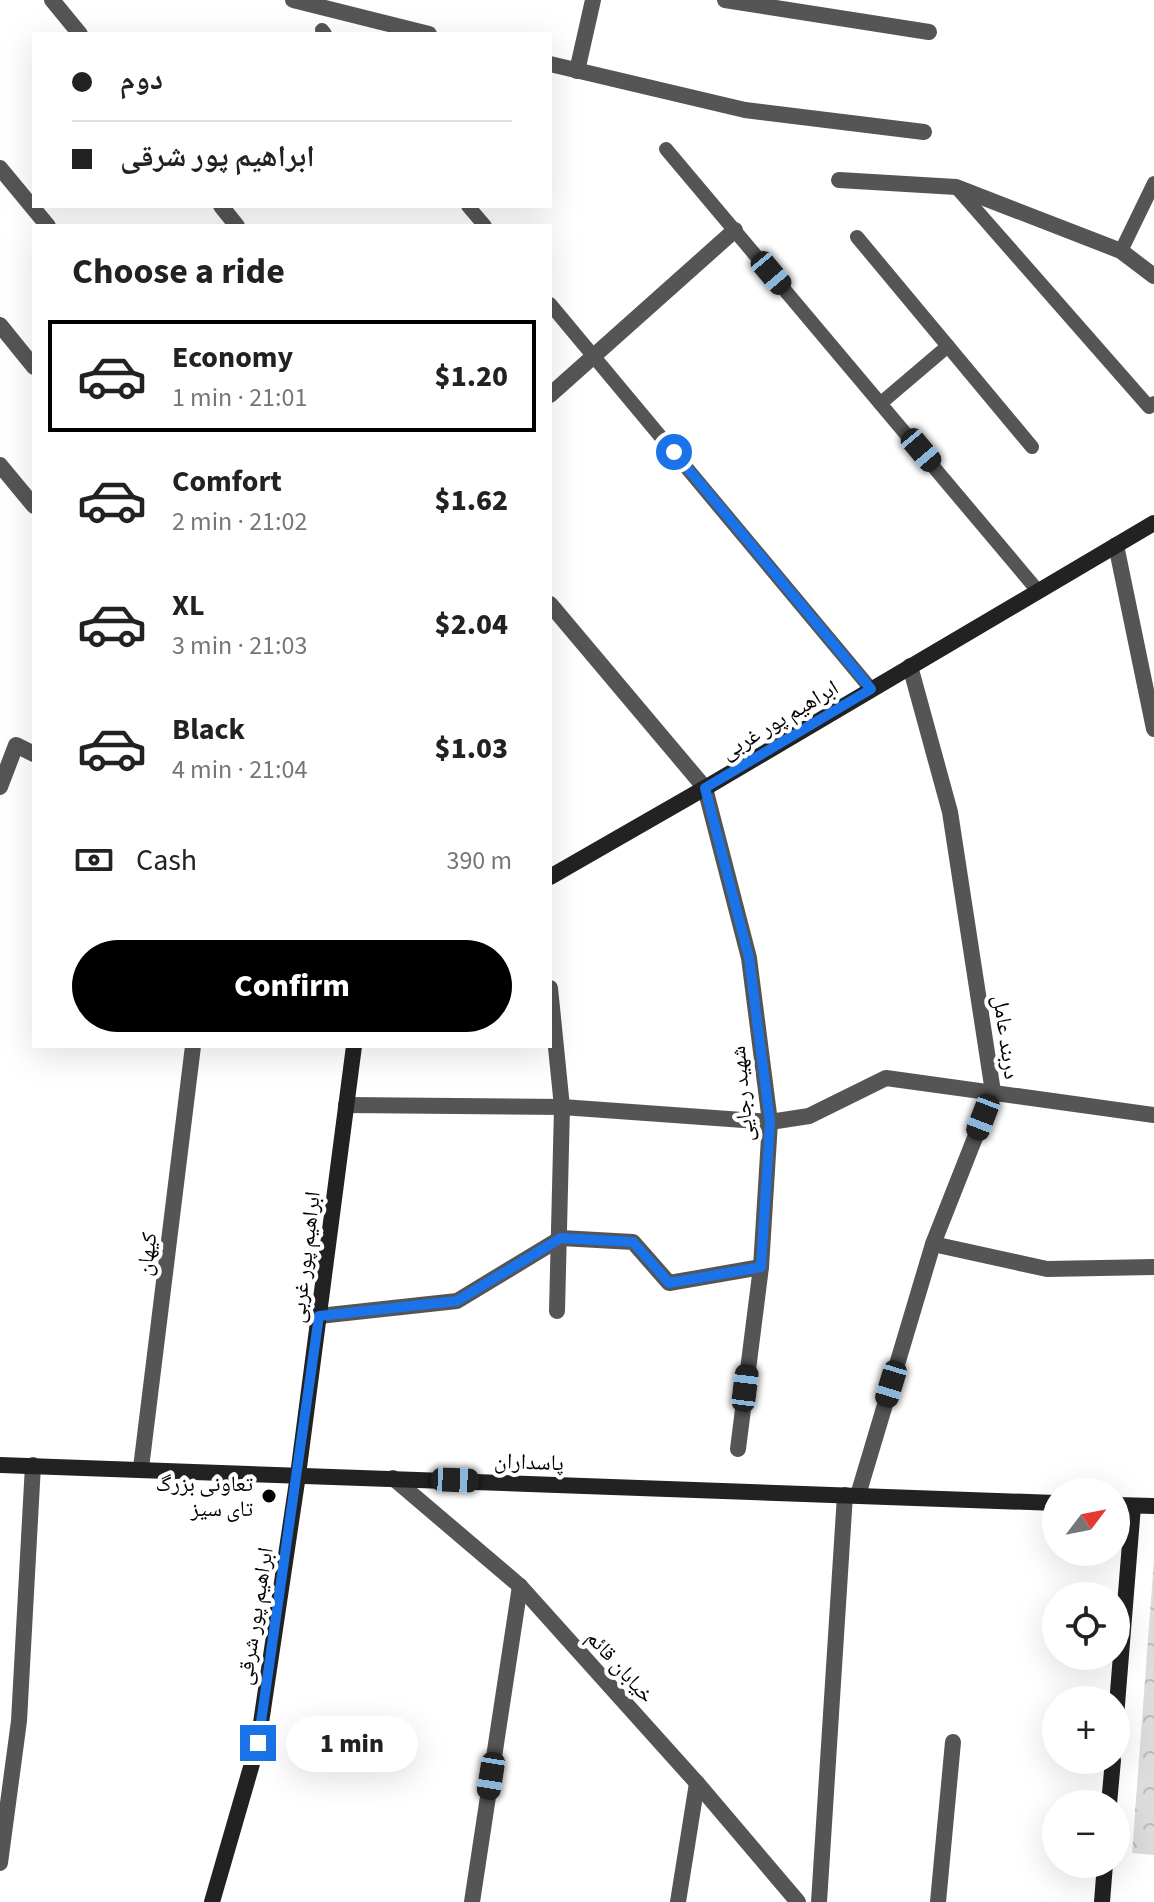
<!DOCTYPE html>
<meta charset="utf-8">
<style>
body{margin:0;font-family:"Source Sans 3","Noto Naskh Arabic",sans-serif;background:#f2f2f2;color:#222;height:100vh;display:flex;flex-direction:column;font-size:30px;white-space:nowrap}
*{box-sizing:border-box;margin:0}
p{font-size:26px;color:#767676}
.icon{flex:none;width:44px;height:44px;fill:none;stroke:currentColor;stroke-width:2;stroke-linecap:round;stroke-linejoin:round}
.map{position:relative;flex:1;overflow:hidden}
.drawer{position:absolute;left:32px;top:224px;width:520px;height:824px;display:flex;flex-direction:column;background:#fff;border-radius:0px;box-shadow:0 8px 32px #0002}
.drawer>*{flex:none}
.banner{position:absolute;left:32px;top:32px;width:520px;height:176px;border-radius:0px;box-shadow:0 8px 32px #0002;display:grid;align-content:center;height:176px;padding:0 40px;background:#fff}
.needle{width:52px;rotate:58deg}
.buttons{position:absolute;left:1042px;top:1478px;display:grid;gap:16px}
.buttons a{display:grid;place-items:center;width:88px;height:88px;border-radius:50%;background:#fff;box-shadow:0 8px 32px #0002;font-size:40px}
.end{position:absolute;width:36px;height:36px;margin:-18px;border:10px solid #1a73e8;background:#fff;box-shadow:0 0 0 4px #fff}
.from{border-radius:50%}
.bubble{position:absolute;height:56px;border-radius:28px;background:#fff;box-shadow:0 8px 32px #0002;font-size:26px;font-weight:800;line-height:56px;text-align:center}
.car{position:absolute;width:24px;height:48px;margin:-24px -12px;border-radius:10px;box-shadow:0 0 6px 2px #0007;background:linear-gradient(#222 24%,#8ab4d8 0 40%,#222 0 76%,#8ab4d8 0 86%,#222 0)}
.banner b{display:flex;align-items:center;gap:28px;height:76px;font-size:30px}
.banner b+b{border-top:2px solid #e0e0e0}
.banner i{width:20px;height:20px;background:#222}
ul{padding:0;list-style:none}
li{display:flex;align-items:center;gap:24px;height:112px;margin:0 16px 12px;padding:0 24px;border:4px solid transparent;border-radius:0px}
li div{flex:1}
li b{display:block;font-size:30px}
li em{font-style:normal;font-weight:800}
li.active{border-color:#000}
li>.icon{width:72px;height:72px;stroke-width:1.5}
h2{padding:0 40px;font-size:36px;line-height:96px}
.pay{display:flex;align-items:center;gap:20px;height:88px;padding:0 40px;font-size:30px}
.pay p{margin-inline-start:auto}
.action{display:flex;gap:16px;margin-top:auto;padding:16px 40px}
.action a{flex:1;height:92px;border-radius:48px;background:#000;color:#fff;font-size:32px;font-weight:800;line-height:92px;text-align:center}
.map>svg:first-child{display:block}
</style>
<div class="map">
<svg width="1154" height="1902" viewBox="0 0 1154 1902">
<defs>
<pattern id="park-crowns" width="20" height="18" patternUnits="userSpaceOnUse" patternTransform="scale(2)"><rect width="20" height="18" fill="#dcdcdc"/><path d="M2 6a3 3 0 1 1 6 0M12 15a3 3 0 1 1 6 0" fill="none" stroke="#bbb"/></pattern>
</defs>
<rect width="100%" height="100%" fill="#fff"/>
<polygon fill="url(#park-crowns)" points="1154,1560 1154,1855 1132,1853"/>
<g fill="none" stroke-linecap="round" stroke-linejoin="round">
<g stroke="#555" stroke-width="14">
<polyline points="322,30 325,34"/>
<polyline points="666,149 1038,591"/>
<polyline points="956,187 1149,407 1154,403"/>
<polyline points="468,206 485,226"/>
<polyline points="857,237 1032,447"/>
<polyline points="1121,251 1154,183"/>
<polyline points="550,304 871,689"/>
<polyline points="881,403 948,346"/>
</g>
<g stroke="#555" stroke-width="16">
<polyline points="52,0 80,34"/>
<polyline points="293,0 429,34"/>
<polyline points="725,0 929,32"/>
<polyline points="550,64 745,110 924,132"/>
<polyline points="577,71 593,0"/>
<polyline points="0,168 48,226"/>
<polyline points="839,180 956,187 1121,251 1154,276"/>
<polyline points="221,206 237,226"/>
<polyline points="0,325 34,367"/>
<polyline points="550,395 735,230"/>
<polyline points="0,465 34,506"/>
<polyline points="1116,545 1154,729"/>
<polyline points="550,604 705,788 749,958 770,1122 761,1267 738,1449"/>
<polyline points="0,787 16,745 34,754"/>
<polyline points="550,988 562,1107 557,1311"/>
<polyline points="346,1105 562,1107 770,1122 809,1116 886,1078 1154,1115"/>
<polyline points="933,1244 1047,1269 1154,1267"/>
<polyline points="319,1316 457,1301 561,1238 633,1242 669,1283 761,1267"/>
<polyline points="141,1468 193,1046"/>
<polyline points="393,1478 520,1586 697,1783 798,1902"/>
<polyline points="858,1495 933,1244 993,1092 950,812 910,666"/>
<polyline points="0,1863 19,1721 33,1465"/>
<polyline points="472,1902 520,1586"/>
<polyline points="678,1902 697,1783"/>
<polyline points="819,1902 845,1495"/>
<polyline points="938,1902 953,1742"/>
</g>
<g stroke="#222" stroke-width="16">
<polyline points="550,877 705,788 1154,523"/>
<polyline points="0,1465 1056,1503"/>
<polyline points="1116,1505 1154,1506"/>
<polyline points="1116,1717 1133,1506"/>
<polyline points="1109,1804 1113,1760"/>
<polyline points="212,1902 258,1743 298,1475 354,1046"/>
<polyline points="1102,1902 1105,1864"/>
</g>
</g>
<g fill="none" stroke-linecap="round" stroke-linejoin="round">
<polyline stroke="#1a73e8" stroke-width="10" points="258,1743 319,1316 457,1301 561,1238 633,1242 669,1283 761,1267 770,1122 749,958 705,788 871,689 674,452"/>
</g>
<circle fill="#000" stroke="#fff" stroke-width="3" cx="269" cy="1496" r="8"/>
<g text-anchor="middle" stroke-width="8" stroke-linejoin="round" paint-order="stroke">
<g font-size="22" fill="#000" stroke="#fff">
<text transform="translate(779 719) rotate(-31)" y="8">ابراهیم پور غربی</text>
<text transform="translate(1007 1037) rotate(82)" y="8">دربند عامل</text>
<text transform="translate(741 1094) rotate(-95)" y="8">شهید رجایی</text>
<text transform="translate(146 1254) rotate(-83)" y="8">کیهان</text>
<text transform="translate(304 1257) rotate(-83)" y="8">ابراهیم پور غربی</text>
<text transform="translate(529 1461) rotate(2)" y="8">پاسداران</text>
<text transform="translate(254 1616) rotate(-81)" y="8">ابراهیم پور شرقی</text>
<text transform="translate(621 1666) rotate(48)" y="8">خیابان قائم</text>
</g>
<g font-size="22" fill="#000" stroke="#fff" text-anchor="end">
<text x="253" y="1491">تعاونی بزرگ<tspan x="253" dy="25">تای سیز</tspan></text>
</g>
</g>
</svg>
<div class="buttons">
<a><svg class="needle" viewBox="-14 -14 28 28"><path d="M0-13l5 13h-10z" fill="#e53935"/><path d="M0 13l5-13h-10z" fill="#767676"/></svg></a>
<a><svg class="icon" aria-label="locate" viewBox="0 0 24 24"><circle cx="12" cy="12" r="6"/><path d="M12 2v4M12 18v4M2 12h4M18 12h4"/></svg></a>
<a>+</a>
<a>−</a>
</div>
<i class="end from" style="left:674px;top:452px"></i>
<i class="end" style="left:258px;top:1743px"></i>
<div class="bubble" style="left:286px;top:1716px;width:132px">1 min</div>
<i class="car" style="left:771px;top:273px;rotate:140deg"></i>
<i class="car" style="left:921px;top:450px;rotate:140deg"></i>
<i class="car" style="left:983px;top:1117px;rotate:201deg"></i>
<i class="car" style="left:891px;top:1384px;rotate:197deg"></i>
<i class="car" style="left:745px;top:1388px;rotate:7deg"></i>
<i class="car" style="left:455px;top:1480px;rotate:92deg"></i>
<i class="car" style="left:491px;top:1776px;rotate:189deg"></i>
<div class="banner">
<b><i class="from"></i>دوم</b>
<b><i></i>ابراهیم پور شرقی</b>
</div>
<section class="drawer">
<h2>Choose a ride</h2>
<ul>
<li class="active"><svg class="icon" aria-label="car" viewBox="0 0 24 24"><path d="M5 17H2v-5l4-1 3-4h7l3 4 3 1v5h-3M9 17h6M6 11h13"/><circle cx="7" cy="17" r="2"/><circle cx="17" cy="17" r="2"/></svg><div><b>Economy</b><p>1 min · 21:01</p></div><em>$1.20</em></li>
<li><svg class="icon" aria-label="car" viewBox="0 0 24 24"><path d="M5 17H2v-5l4-1 3-4h7l3 4 3 1v5h-3M9 17h6M6 11h13"/><circle cx="7" cy="17" r="2"/><circle cx="17" cy="17" r="2"/></svg><div><b>Comfort</b><p>2 min · 21:02</p></div><em>$1.62</em></li>
<li><svg class="icon" aria-label="car" viewBox="0 0 24 24"><path d="M5 17H2v-5l4-1 3-4h7l3 4 3 1v5h-3M9 17h6M6 11h13"/><circle cx="7" cy="17" r="2"/><circle cx="17" cy="17" r="2"/></svg><div><b>XL</b><p>3 min · 21:03</p></div><em>$2.04</em></li>
<li><svg class="icon" aria-label="car" viewBox="0 0 24 24"><path d="M5 17H2v-5l4-1 3-4h7l3 4 3 1v5h-3M9 17h6M6 11h13"/><circle cx="7" cy="17" r="2"/><circle cx="17" cy="17" r="2"/></svg><div><b>Black</b><p>4 min · 21:04</p></div><em>$1.03</em></li>
</ul>
<div class="pay"><svg class="icon" aria-label="cash" viewBox="0 0 24 24"><path d="M3 7h18v10H3z"/><circle cx="12" cy="12" r="2"/></svg>Cash<p>390 m</p></div>
<div class="action"><a>Confirm</a></div>
</section>
</div>
